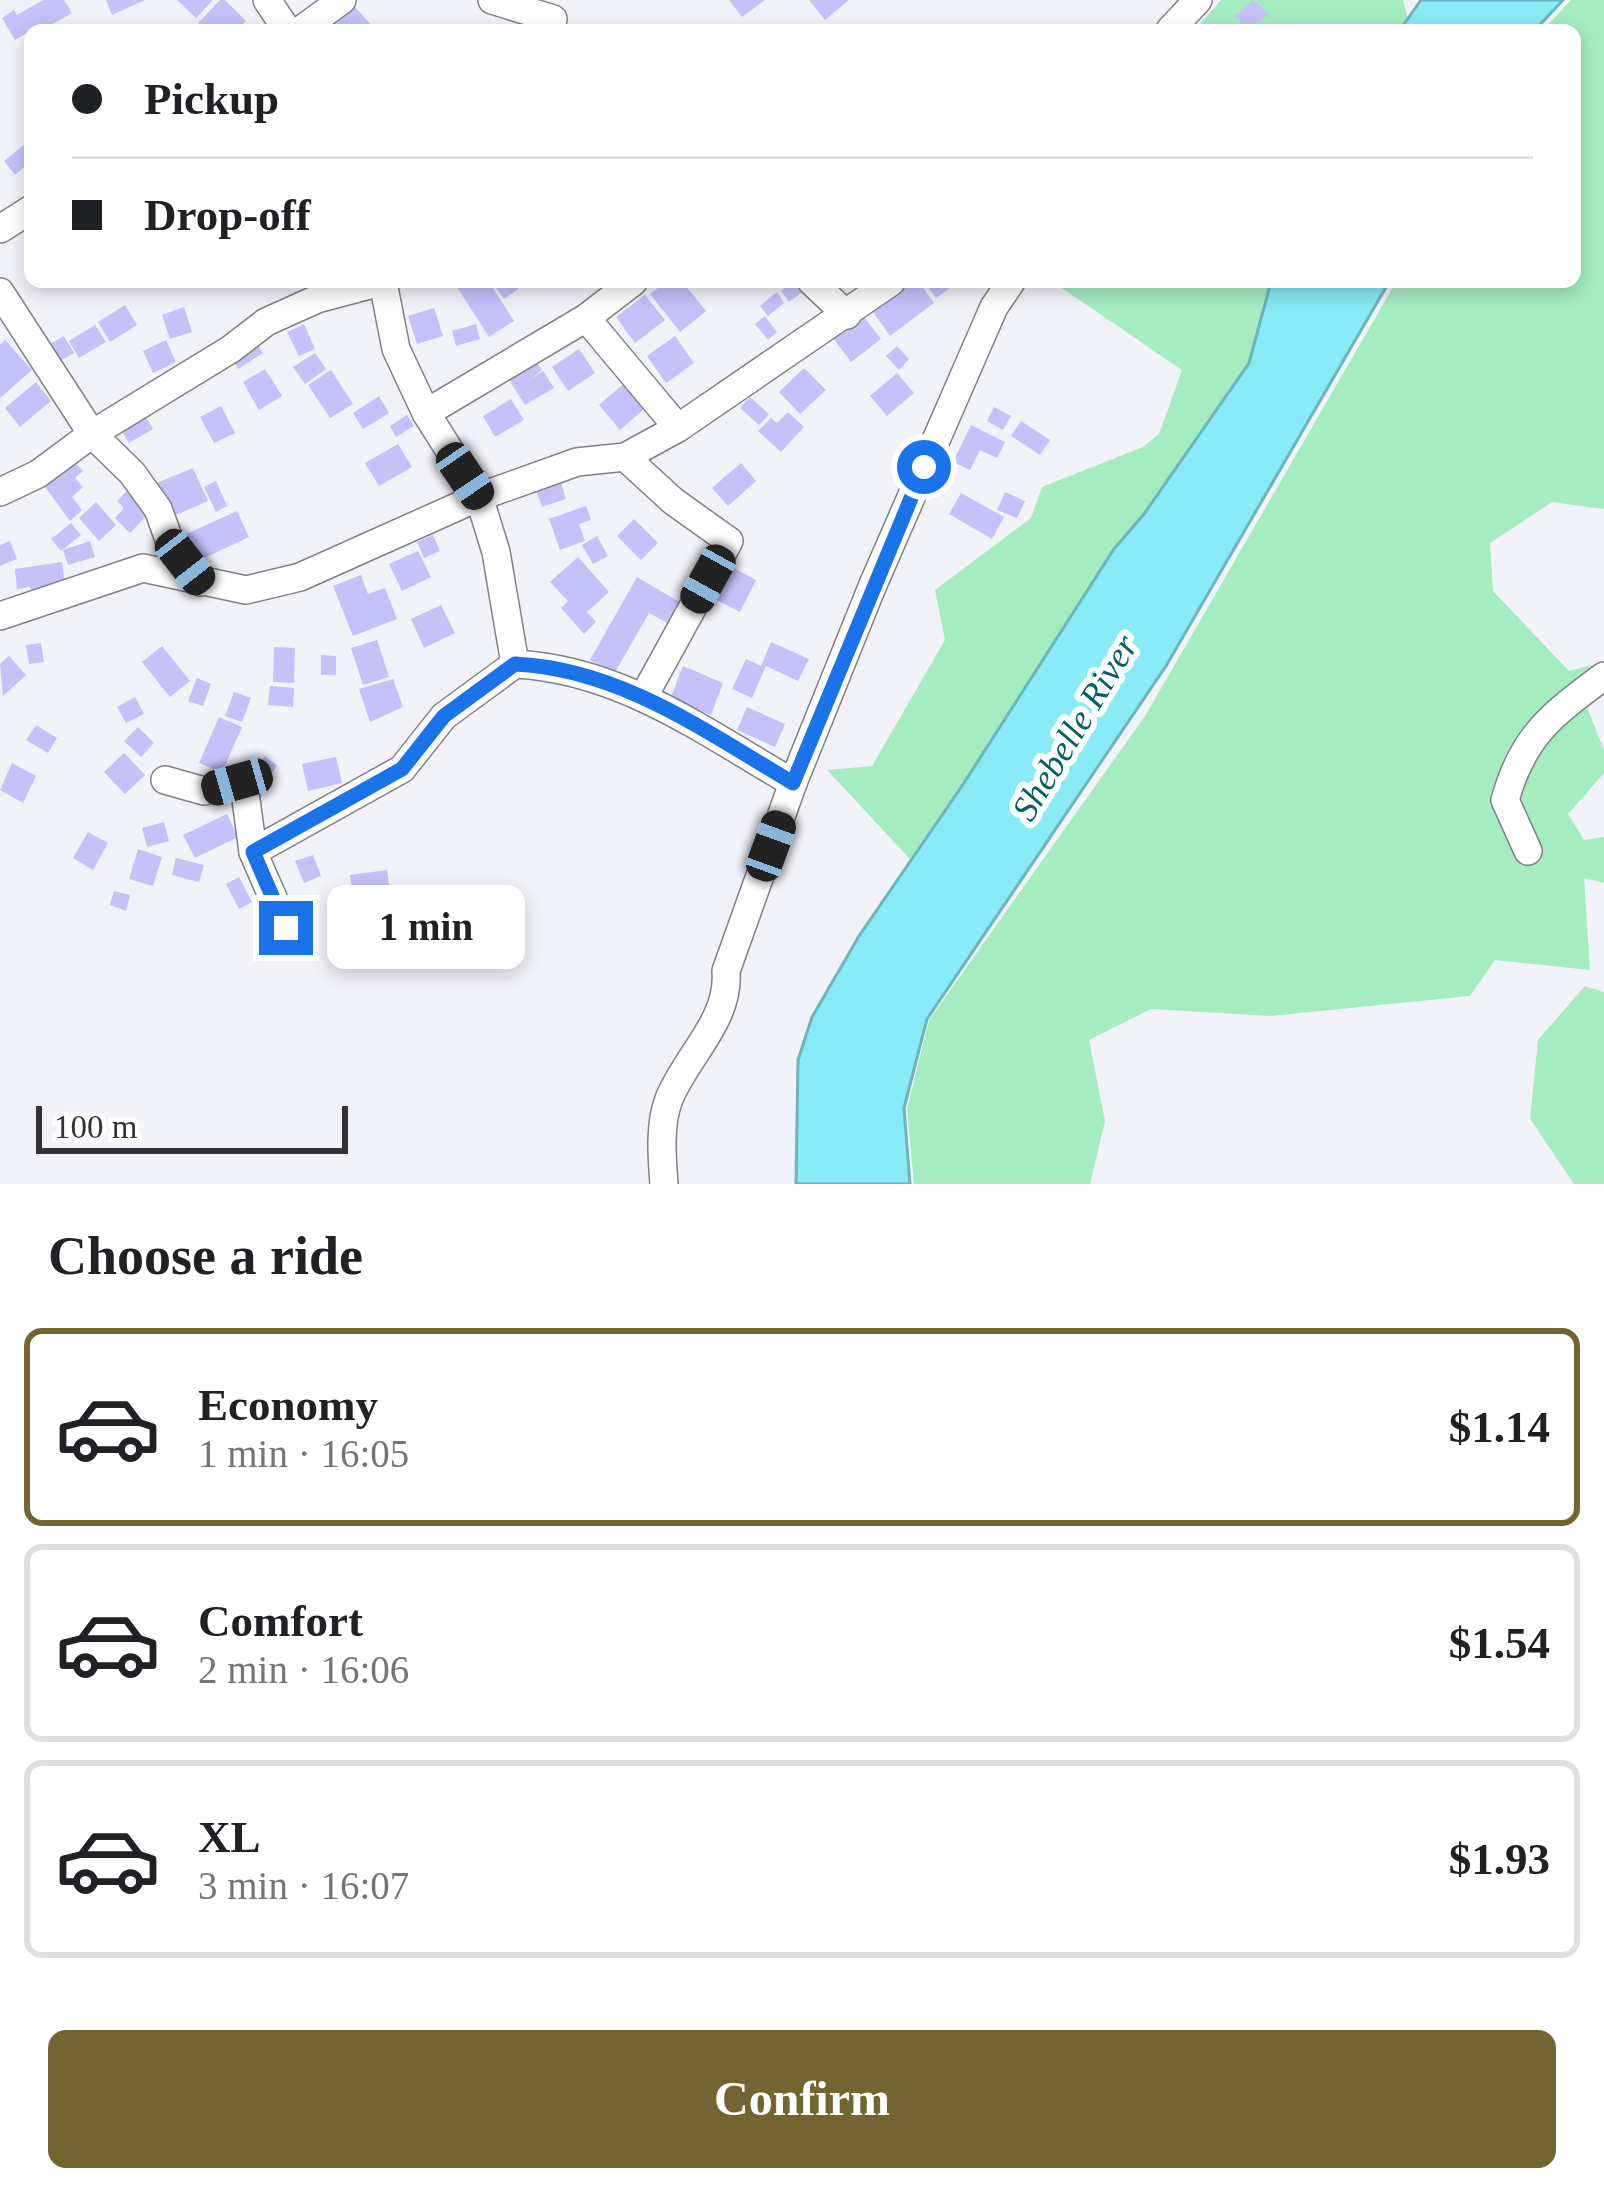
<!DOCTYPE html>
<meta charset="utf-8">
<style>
body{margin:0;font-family:"Times New Roman",serif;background:#f2f2f2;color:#202124;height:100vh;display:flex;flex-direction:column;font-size:45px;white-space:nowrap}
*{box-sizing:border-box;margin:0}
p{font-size:39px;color:#757577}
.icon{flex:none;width:66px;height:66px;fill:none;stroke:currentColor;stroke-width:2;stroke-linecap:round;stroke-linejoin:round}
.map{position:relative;height:1184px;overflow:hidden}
.drawer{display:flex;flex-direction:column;background:#fff;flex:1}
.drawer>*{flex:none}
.hud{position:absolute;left:24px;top:24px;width:1557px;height:264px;border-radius:18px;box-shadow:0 6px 18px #0003;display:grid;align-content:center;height:264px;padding:0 48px;background:#fff}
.scale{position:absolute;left:36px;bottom:30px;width:312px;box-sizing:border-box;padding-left:12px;border:6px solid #333336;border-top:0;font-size:33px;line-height:42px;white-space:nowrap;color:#333336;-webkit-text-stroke:9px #fff;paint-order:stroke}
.end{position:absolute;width:54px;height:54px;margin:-27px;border:15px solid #1a73e8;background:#fff;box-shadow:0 0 0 6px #fff}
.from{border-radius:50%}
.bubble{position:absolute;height:84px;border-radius:18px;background:#fff;box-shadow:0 6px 18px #0003;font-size:39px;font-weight:700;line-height:84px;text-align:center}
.car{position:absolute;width:36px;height:72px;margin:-36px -18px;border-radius:15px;box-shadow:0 0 9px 3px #0007;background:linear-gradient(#222 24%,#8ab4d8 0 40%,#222 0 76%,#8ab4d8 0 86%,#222 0)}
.hud b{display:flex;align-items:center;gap:42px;height:114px;font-size:45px}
.hud b+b{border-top:3px solid #e0e0e0}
.hud i{width:30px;height:30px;background:#202124}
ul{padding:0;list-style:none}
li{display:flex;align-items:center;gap:36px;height:198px;margin:0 24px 18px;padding:0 24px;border:6px solid #e0e0e0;border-radius:18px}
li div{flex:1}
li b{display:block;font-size:45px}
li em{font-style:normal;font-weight:700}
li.current{border-color:#736532}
li>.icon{width:108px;height:108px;stroke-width:1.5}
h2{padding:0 48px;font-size:54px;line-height:144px}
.primary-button{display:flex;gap:24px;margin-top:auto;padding:24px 48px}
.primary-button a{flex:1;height:138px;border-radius:18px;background:#736532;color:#fff;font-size:48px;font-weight:700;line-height:138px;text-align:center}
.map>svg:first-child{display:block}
</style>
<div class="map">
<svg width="1604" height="1184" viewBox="0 0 1604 1184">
<rect width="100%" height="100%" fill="#f2f2f9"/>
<g fill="#a6ecc1">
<polygon points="1221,0 1403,0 1408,19 1400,30 1195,30"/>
<polygon points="1571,0 1604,0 1604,509 1552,502 1490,543 1493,591 1569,671 1604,662 1604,692 1585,702 1604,750 1604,773 1568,814 1584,840 1604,837 1604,883 1584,878 1590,970 1495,960 1470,996 1271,1016 1151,1009 1089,1040 1105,1121 1090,1184 914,1184 907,1109 929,1020 1145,716 1396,282 1575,282 1575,30 1543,30"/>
<polygon points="1053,282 1271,282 1249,363 1144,514 1114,549 962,786 910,859 827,770 872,766 945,640 935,590 1031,518 1042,487 1143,447 1159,434 1182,370"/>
<polygon points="1585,986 1604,992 1604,1184 1574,1184 1530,1119 1538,1040"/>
</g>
<g fill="#88ebf5" stroke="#6eb4bc" stroke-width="3">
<polygon points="1421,0 1563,0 1535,30 1400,30"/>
<polygon points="1271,282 1389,282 1166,666 927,1019 904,1108 910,1184 796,1184 798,1060 812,1017 859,936 962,786 1114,549 1144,514 1249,363"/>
</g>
<g fill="#c5c2f9">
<polygon points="43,0 64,0 72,13 42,30 30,30 30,37 27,33 15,40 2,18 14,10 17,15"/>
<polygon points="106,0 145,0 112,15"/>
<polygon points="177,0 213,0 196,18"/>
<polygon points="220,0 225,0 246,21 238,30 205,30 198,23"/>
<polygon points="729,0 765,0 742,17"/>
<polygon points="809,0 849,0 825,20"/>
<polygon points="1253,0 1269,14 1248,30 1235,16"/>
<polygon points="353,5 376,30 328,30"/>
<polygon points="30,140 30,163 15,175 4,161"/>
<polygon points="465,282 473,282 476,287 489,282 514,321 489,337 457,287"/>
<polygon points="498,282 514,282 519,289 504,299 494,285"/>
<polygon points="665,282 683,282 706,311 680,332 650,294"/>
<polygon points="792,282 804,291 789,302 781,291"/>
<polygon points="913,282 919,282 934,303 890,336 873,312"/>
<polygon points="924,282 958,282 936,298"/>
<polygon points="777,292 784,303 768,316 760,306"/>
<polygon points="645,295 665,320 635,343 616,317"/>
<polygon points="125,305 137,325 110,342 98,322"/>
<polygon points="184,307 192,332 170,339 162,315"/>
<polygon points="434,308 443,336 417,344 408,316"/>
<polygon points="765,316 777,332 768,340 755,324"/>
<polygon points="863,316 881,339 851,362 833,338"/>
<polygon points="304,324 315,349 299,356 287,332"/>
<polygon points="476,324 480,339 456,346 452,331"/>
<polygon points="95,325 106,342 79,358 69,341"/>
<polygon points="64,336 74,353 55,364 45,347"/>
<polygon points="675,336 694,363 666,383 647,356"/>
<polygon points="5,340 32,370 0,398 0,345"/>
<polygon points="166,340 176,362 153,373 143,351"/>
<polygon points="255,340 263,353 238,369 230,355"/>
<polygon points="897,346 909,359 899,370 886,356"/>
<polygon points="579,349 595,373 568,391 552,367"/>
<polygon points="315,353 326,369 305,384 293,367"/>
<polygon points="535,359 542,370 531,379 543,371 554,388 525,405 507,377"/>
<polygon points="804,368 826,390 800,414 779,392"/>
<polygon points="265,369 282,396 259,410 243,382"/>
<polygon points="331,370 353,404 330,418 308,385"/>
<polygon points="897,373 914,393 887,416 870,396"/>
<polygon points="628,380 650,404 620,430 599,405"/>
<polygon points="36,382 51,401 20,427 5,408"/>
<polygon points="379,396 389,413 363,429 353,413"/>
<polygon points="750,397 769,414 759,425 740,408"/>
<polygon points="511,399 524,420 495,437 483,416"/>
<polygon points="221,406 235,433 214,443 200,417"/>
<polygon points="994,407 1011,416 1003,430 987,421"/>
<polygon points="141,409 153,429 129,443 117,423"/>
<polygon points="788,412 804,427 781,452 758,431 771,418 777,423"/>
<polygon points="407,415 414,426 396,437 390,426"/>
<polygon points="1021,421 1050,440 1040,455 1011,436"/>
<polygon points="971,425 1005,442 997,458 980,450 970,470 953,462"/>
<polygon points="398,444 412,467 379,486 365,463"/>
<polygon points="71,458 83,471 75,478 83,487 72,497 82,510 70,521 43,484"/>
<polygon points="741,463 756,481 728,506 712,488"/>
<polygon points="193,468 208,501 169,518 154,484"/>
<polygon points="216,481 227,506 216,512 204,487"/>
<polygon points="561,483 566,499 542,507 536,491"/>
<polygon points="131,487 153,509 130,533 115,518 124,508 117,501"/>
<polygon points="1005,492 1025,501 1017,518 997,510"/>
<polygon points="961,493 1004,517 992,539 949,514"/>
<polygon points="96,502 116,525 99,541 79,518"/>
<polygon points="586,506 591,520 579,524 585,541 560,550 549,519"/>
<polygon points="237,511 249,537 194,563 182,536"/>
<polygon points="634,519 658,543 641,560 617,536"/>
<polygon points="71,523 81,535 61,551 51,539"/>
<polygon points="433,535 440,551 424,558 417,542"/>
<polygon points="597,536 608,556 593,564 582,545"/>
<polygon points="10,541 17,559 0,566 0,545"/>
<polygon points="90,541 95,557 68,565 63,550"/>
<polygon points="418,551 431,577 402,591 389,564"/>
<polygon points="578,557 609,592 587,612 596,622 584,634 561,608 568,601 550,582"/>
<polygon points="62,562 65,587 31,592 30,587 17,589 15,569"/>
<polygon points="730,566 756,580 740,612 713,598"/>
<polygon points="361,575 368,594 385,588 397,619 353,636 333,586"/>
<polygon points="637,577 681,603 669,624 649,613 614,674 590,660"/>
<polygon points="441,605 455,633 424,648 411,619"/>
<polygon points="377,640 389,677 363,685 351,648"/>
<polygon points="771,642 809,659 798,681 766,666 752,698 732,689 746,659 761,666"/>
<polygon points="41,643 44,662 29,664 26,645"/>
<polygon points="162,646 190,681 170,697 142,662"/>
<polygon points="274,647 295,648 294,683 273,682"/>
<polygon points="321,655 336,656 336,675 321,675"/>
<polygon points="9,656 26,675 3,696 0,664"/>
<polygon points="683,666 723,683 711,715 670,699"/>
<polygon points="197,678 211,684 203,706 188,701"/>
<polygon points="393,679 403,707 370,722 359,689"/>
<polygon points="270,686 294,688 293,707 268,705"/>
<polygon points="234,692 251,698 242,722 225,716"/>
<polygon points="135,697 144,714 126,723 117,707"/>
<polygon points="747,707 785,724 775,747 737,730"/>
<polygon points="219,717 242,727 222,772 199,763"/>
<polygon points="36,725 57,738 48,753 26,740"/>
<polygon points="138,727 154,743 141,757 124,741"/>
<polygon points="124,753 145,775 125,794 104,772"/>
<polygon points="265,756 277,766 259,789 246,779"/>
<polygon points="336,757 342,783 308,791 302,764"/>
<polygon points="12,763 36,776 23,803 0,790"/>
<polygon points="227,814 238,837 195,858 183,835"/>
<polygon points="164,822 169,841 147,847 142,828"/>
<polygon points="88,832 108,843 93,870 73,858"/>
<polygon points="138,849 162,857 153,886 129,879"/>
<polygon points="313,855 321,876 304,883 295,861"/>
<polygon points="176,858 204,865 199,882 172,875"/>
<polygon points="387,870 391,898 354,903 350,875"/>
<polygon points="239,877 252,902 239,909 226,884"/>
<polygon points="114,891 130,895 126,911 110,905"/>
</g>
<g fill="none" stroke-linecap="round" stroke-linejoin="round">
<g stroke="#808086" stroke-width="30">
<g id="minor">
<polyline points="267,0 287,30"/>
<polyline points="492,0 553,19"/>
<polyline points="301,30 342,0"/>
<polyline points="1170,30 1198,0"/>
<polyline points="0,229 30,210"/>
<polyline points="812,282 847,315"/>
<polyline points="0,292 92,434 132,473 158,509 170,542 201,582"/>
<polyline points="586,318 678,428"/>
<polyline points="426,413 586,318 633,282"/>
<polyline points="625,457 673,501 729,541 644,696"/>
<polyline points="0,492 38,474 92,434 231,349 266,322 317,299 381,282"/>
<polyline points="0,616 143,568 246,590 300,577 479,497 577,462 625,457 678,428 891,282"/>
<path d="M515 664C620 669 705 732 793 783"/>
<polyline points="165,780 204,791 237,781 245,792 253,852 286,928"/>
<path d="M1528 851 1505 800C1523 735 1553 714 1604 676"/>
<polyline points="253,852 402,769 444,716 515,664 496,552 479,497 426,413 396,349 383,282"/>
<path d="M664 1184C662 1158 659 1124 669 1099 687 1055 730 1020 726 971L793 783 872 587 994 307 1011 282"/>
</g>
</g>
<use href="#minor" stroke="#fff" stroke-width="27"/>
</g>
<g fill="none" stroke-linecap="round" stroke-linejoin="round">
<path stroke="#1a73e8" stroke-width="15" d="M286 928 253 852 402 769 444 716 515 664C620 669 705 731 793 783L924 467"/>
</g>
<g text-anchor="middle" stroke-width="12" stroke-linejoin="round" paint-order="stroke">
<g font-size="36" font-style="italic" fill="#055f67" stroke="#fff">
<text transform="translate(1074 727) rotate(-59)" y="13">Shebelle River</text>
</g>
</g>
</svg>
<div class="scale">100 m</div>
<i class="end from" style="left:924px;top:467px"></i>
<i class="end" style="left:286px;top:928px"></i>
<div class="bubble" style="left:327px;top:885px;width:198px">1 min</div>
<i class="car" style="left:465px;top:476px;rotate:146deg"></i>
<i class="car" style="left:185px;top:562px;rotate:142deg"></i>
<i class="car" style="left:708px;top:579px;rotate:209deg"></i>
<i class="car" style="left:237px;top:782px;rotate:254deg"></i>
<i class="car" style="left:771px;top:846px;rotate:20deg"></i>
<div class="hud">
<b><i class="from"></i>Pickup</b>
<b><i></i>Drop-off</b>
</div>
</div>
<section class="drawer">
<h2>Choose a ride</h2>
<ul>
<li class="current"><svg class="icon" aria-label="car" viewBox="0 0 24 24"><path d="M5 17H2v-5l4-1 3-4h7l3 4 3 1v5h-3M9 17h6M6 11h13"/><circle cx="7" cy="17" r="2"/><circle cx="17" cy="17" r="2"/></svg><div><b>Economy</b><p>1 min · 16:05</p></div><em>$1.14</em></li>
<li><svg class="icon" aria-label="car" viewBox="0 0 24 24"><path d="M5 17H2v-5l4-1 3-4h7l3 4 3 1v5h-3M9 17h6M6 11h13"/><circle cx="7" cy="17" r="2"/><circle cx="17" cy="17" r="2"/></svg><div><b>Comfort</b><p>2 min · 16:06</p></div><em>$1.54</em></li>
<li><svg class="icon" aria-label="car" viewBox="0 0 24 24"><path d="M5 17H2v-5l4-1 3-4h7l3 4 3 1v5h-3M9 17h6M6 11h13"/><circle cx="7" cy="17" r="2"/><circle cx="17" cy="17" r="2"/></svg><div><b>XL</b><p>3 min · 16:07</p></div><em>$1.93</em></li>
</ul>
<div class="primary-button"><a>Confirm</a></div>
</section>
